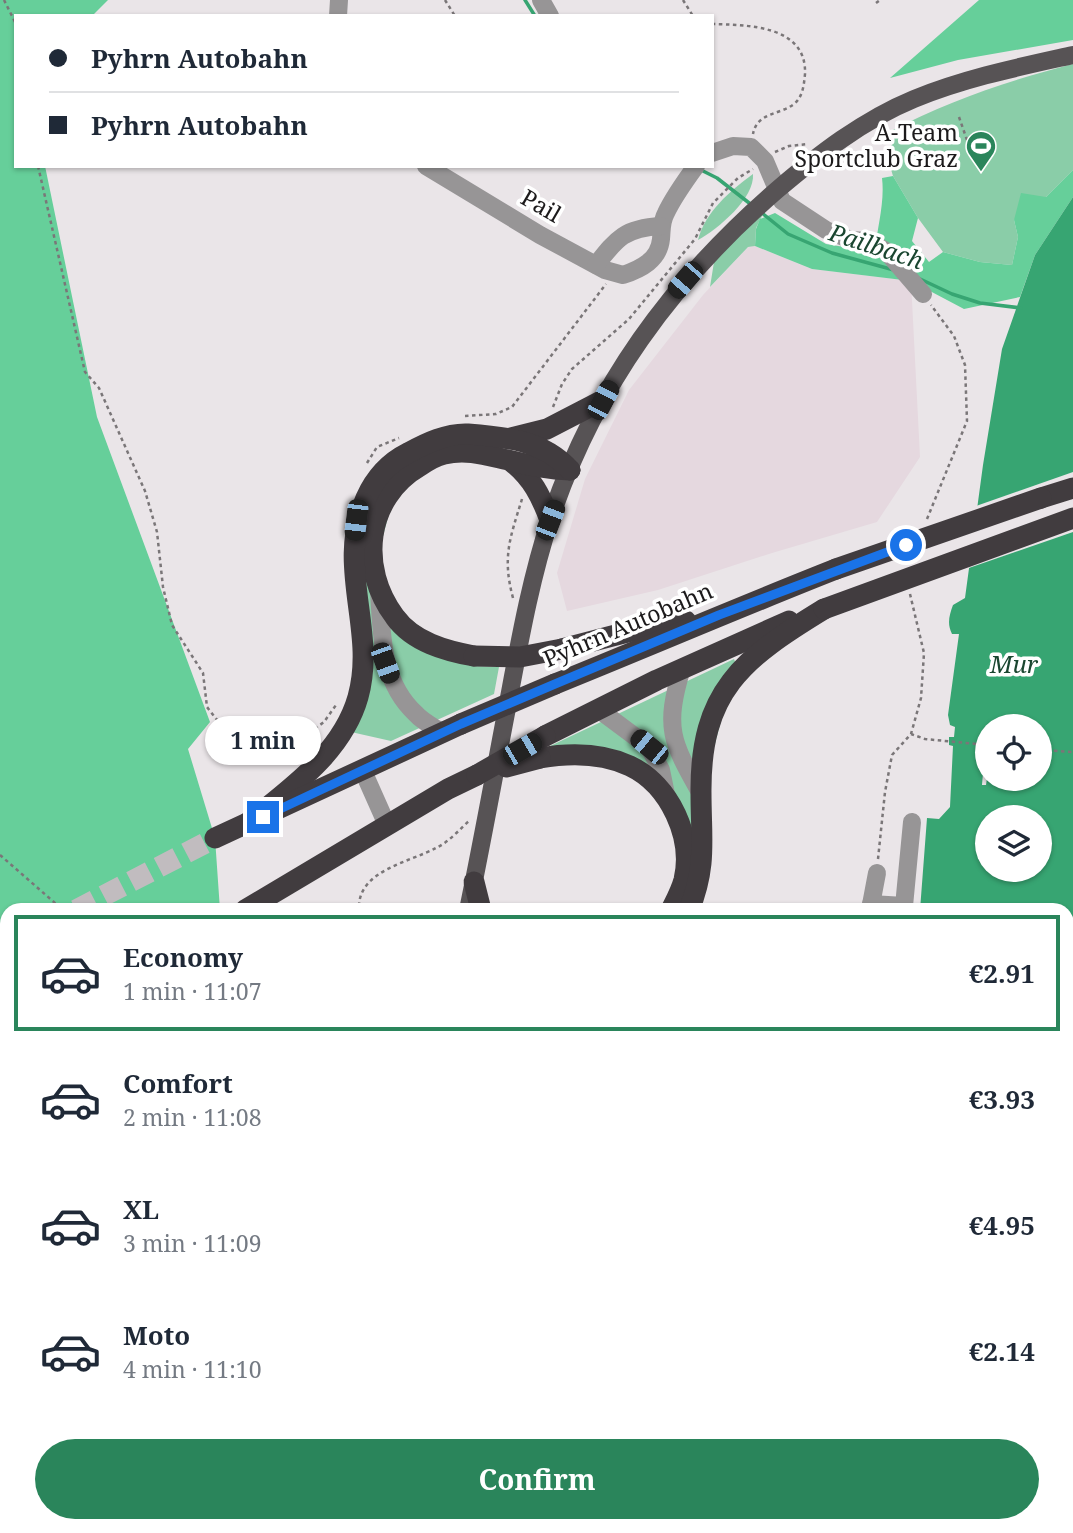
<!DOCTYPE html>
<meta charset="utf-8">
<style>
body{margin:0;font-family:"Noto Serif",serif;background:#f2f2f3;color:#1f2937;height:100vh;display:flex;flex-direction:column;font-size:26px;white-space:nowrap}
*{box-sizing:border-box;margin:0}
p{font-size:23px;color:#747a83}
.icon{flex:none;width:38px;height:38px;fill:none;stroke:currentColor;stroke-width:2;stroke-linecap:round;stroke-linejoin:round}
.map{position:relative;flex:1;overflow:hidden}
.panel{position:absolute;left:0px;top:903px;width:1074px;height:630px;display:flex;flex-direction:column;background:#fff;border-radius:21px 21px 0 0;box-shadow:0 2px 5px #0004}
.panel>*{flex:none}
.banner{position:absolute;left:14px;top:14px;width:700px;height:154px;border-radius:0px;box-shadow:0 2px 5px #0004;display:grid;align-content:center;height:154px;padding:0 35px;background:#fff}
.tools{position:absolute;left:975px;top:714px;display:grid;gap:14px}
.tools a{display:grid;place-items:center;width:77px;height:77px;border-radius:50%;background:#fff;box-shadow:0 2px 5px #0004;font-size:35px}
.end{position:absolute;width:32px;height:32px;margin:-16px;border:9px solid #1a73e8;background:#fff;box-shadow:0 0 0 4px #fff}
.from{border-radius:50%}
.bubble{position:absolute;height:49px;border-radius:24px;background:#fff;box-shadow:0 2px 5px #0004;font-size:23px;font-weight:700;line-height:49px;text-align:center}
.car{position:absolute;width:21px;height:42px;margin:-21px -10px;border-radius:9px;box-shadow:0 0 5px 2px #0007;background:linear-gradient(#222 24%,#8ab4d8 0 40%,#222 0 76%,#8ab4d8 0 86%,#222 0)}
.banner b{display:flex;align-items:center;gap:24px;height:66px;font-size:26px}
.banner b+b{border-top:2px solid #e0e1e3}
.banner i{width:18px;height:18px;background:#1f2937}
ul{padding:12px 0 0;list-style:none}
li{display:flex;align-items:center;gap:21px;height:116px;margin:0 14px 10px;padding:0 21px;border:4px solid transparent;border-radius:0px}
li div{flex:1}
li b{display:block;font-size:26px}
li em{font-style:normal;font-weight:700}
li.current{border-color:#2a855b}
li>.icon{width:63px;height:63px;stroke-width:1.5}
.primary-button{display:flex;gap:14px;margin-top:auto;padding:14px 35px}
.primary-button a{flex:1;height:80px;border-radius:42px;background:#2a855b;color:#fff;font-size:28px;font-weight:700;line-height:80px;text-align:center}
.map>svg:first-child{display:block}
</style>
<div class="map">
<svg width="1073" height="1533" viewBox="0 0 1073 1533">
<rect width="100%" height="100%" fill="#eae5e8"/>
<polygon fill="#e5d8df" points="755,246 812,269 911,281 920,457 877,522 772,553 658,590 567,611 557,573 585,479 629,390 703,295 748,247"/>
<g fill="#8acda8">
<path d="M1073 64V170L1046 197 1014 220 1018 237 1012 265 980 262 943 252 918 218 893 176 886 153 894 142 891 131C948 101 1010 80 1073 64Z"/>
<path d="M753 174C755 198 718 229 698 240 705 212 730 191 753 174Z"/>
<polygon points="768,204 756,228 755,246 748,247 710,287 714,262"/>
<polygon points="400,472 369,589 473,666 499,667 494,694 391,741 351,732 362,589"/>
<polygon points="734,659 736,664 696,816 683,902 668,789 548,747"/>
</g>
<g fill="#66cf9a">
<polygon points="0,0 108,0 92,16 16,16 16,166 45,166 97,417 210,722 188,749 215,838 220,910 7,910 7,1157 0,1155"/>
<polygon points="979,0 1073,0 1073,40 958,60 890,78"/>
<path d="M1073 170V197L1035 255 1020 297 964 309 911 281 812 269 755 246 756 229 760 219 775 213 826 244 875 252C877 227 885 203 882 178L893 176 918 218 912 241 929 262 943 252 980 262 1012 265 1018 237 1014 220 1021 193 1046 197Z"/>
<polygon points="7,1396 7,1526 282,1526 281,1533 0,1533 0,1403"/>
</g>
<g fill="#37a572" fill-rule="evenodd">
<path d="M1073 197V972L1068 1010V910H920L927 818 939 819 950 807 953 746 949 745V737H954L955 727 950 725 948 715 959 634H952C947 624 949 616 953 605L965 598 983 465 1002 349 1035 255ZM987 726H1040V779H1025L1024 789 1018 788 1019 779 987 778 986 785H982ZM987 817H1040V870H987Z"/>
<polygon points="831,1526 959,1526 957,1533 830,1533"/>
</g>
<polygon fill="#eae5e8" points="1073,472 1073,532 966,569 976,506"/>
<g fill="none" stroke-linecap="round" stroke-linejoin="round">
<g stroke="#37a572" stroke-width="3.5">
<polyline points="525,0 535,16"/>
<polyline points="699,169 717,178 753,206"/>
<polyline points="762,213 788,234 832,253 894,270"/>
<polyline points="918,278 952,294 980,303 1021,308"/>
</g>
<g stroke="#c1bcbf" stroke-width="21" stroke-dasharray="21 10" stroke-linecap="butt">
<polyline points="76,910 215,838"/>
<polyline points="0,949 7,946"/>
</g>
<g stroke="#7a7678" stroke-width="2.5" stroke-dasharray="3.5 3.5" stroke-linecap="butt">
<polyline points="4,0 16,24"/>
<polyline points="445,0 455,16"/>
<polyline points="683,0 693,16"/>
<polyline points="876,3 880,0"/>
<path d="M712 24C747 25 807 25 805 74 804 84 803 97 794 104 780 115 757 112 753 134"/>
<polyline points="959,117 967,140"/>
<polyline points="775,152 789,146 808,144"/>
<polyline points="38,166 85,372 99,388 145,491 157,532 163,587 172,625 203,673 207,707 214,716 222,726 237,733 281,734 313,730 324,722 336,705"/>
<polyline points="553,407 562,384 572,369 629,319 695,239 713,203 738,178 753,169"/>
<polyline points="465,416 496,414 512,407 606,284"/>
<polyline points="367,463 377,447 399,438"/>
<polyline points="927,519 967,421 965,365 954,336 931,305"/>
<polyline points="910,594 924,653 921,698 911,734"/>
<path d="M513 598C502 557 510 538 522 499"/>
<polyline points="1040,750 1073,752"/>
<polyline points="0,855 63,910"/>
<polyline points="878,859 885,792 892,755 911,734 925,739 987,745"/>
<path d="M359 906C360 870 410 862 436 848 449 842 460 829 470 820"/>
<polyline points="1068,1136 1073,1126"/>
<polyline points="821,1533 823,1526"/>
<polyline points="963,1533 964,1526"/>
</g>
<g stroke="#979596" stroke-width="18">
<polyline points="541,0 550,16"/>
<polyline points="338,16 339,0"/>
<polyline points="712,153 733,146 751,147 765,161 782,201 826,230 851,240 868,241 886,251 923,294"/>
<path d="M426 166 540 235 605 270 623 275C641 269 659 260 661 239 662 229 661 222 666 213 674 196 685 181 696 166"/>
<path d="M596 265C617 238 625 228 661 226"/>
<path d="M379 592C382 636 381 682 416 714 423 722 434 727 443 733"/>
<path d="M682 668C664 728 671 741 701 794"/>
<polyline points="598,709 649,747 661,770 667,799"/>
<polyline points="363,771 387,825"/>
<polyline points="871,904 904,906 912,822"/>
<polyline points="870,910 877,873"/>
<polyline points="0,1057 7,1060"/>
<polyline points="371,1526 394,1532 426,1533"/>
<polyline points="466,1526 486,1533"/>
<polyline points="292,1533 293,1526"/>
<polyline points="800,1533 801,1526"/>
</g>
<g stroke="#575355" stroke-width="18">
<path d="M468 910C482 843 494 776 507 708 519 645 530 581 550 520 594 387 672 281 777 190 818 155 863 120 914 99 965 78 1019 67 1073 55"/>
<polyline points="1068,1357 1073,1330"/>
<polyline points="1057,1526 1057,1533"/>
<polyline points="345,1533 347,1526"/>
</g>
<g stroke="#413c3f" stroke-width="21">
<polyline points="511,438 547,429 603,400"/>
<path d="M512 462C532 478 541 496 550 520"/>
<polyline points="1041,498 1073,488"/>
<polyline points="562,649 643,628 686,621"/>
<path d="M474 656C446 651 413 642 395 617 358 568 365 498 420 466 427 461 436 456 444 454 468 448 489 456 512 461 531 466 550 469 570 470"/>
<path d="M555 684C649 646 742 606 836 569"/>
<polyline points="545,736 657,680 789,621"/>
<path d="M540 758C569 753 602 753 630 766 670 785 694 838 684 880 681 891 676 900 671 910"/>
<path d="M244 826C288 790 342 754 358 697 377 629 335 568 366 498 375 478 388 463 408 453 426 443 447 433 468 434 506 437 543 440 570 470"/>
<polyline points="215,838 461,724"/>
<polyline points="474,882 481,910"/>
<polyline points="245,910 448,789 477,775"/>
<path d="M689 910C707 866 701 839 701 793 700 691 742 659 824 609"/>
</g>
<g stroke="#5b585a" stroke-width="6">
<g id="rail">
<polyline points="1068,1257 1073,1243"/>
<polyline points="1068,1275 1073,1261"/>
<polyline points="985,1533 987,1526"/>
</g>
</g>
<use href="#rail" stroke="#fff" stroke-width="3.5" stroke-dasharray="10" stroke-linecap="butt"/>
<g stroke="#413c3f" stroke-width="21">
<polyline points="836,569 1041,498"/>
<polyline points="824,609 1073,518"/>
<polyline points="474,656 520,657 562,649"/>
<polyline points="461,724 555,684"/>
<polyline points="506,767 540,758"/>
<polyline points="477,775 545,736"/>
</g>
</g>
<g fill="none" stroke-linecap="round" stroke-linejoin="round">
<polyline stroke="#1a73e8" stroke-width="9" points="263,817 461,724 555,684 719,615 906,545"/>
</g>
<defs>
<g id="stadium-pin" transform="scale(1.575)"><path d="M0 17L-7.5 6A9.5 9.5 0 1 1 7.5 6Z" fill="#2a855b" stroke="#fff"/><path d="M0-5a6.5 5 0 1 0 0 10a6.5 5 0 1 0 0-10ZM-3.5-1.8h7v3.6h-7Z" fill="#fff"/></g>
</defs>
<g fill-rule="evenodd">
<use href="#stadium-pin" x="981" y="146"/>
</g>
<g text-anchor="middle" stroke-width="7" stroke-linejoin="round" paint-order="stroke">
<g font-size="23" fill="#1c1a1b" stroke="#fff" text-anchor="end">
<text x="958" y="141">A-Team<tspan x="958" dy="26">Sportclub Graz</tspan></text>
</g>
<g font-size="23" fill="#1c1a1b" stroke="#fff">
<text transform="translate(541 206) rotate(30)" y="8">Pail</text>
<text transform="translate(628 625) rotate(-23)" y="8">Pyhrn Autobahn</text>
</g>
<g font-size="24" font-style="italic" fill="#1a4630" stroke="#fff">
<text transform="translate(876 247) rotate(18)" y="8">Pailbach</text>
<text x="1014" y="673">Mur</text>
</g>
</g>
</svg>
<div class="tools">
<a><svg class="icon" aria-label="locate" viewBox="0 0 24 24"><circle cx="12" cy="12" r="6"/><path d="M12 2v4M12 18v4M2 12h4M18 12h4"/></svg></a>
<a><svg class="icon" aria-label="layers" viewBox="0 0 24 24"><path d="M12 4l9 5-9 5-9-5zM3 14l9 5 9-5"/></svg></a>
</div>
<i class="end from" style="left:906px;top:545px"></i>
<i class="end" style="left:263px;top:817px"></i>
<div class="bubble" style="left:205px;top:716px;width:116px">1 min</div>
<i class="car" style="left:685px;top:280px;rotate:221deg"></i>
<i class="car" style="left:603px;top:400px;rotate:28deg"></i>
<i class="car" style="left:356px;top:520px;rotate:187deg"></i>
<i class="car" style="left:550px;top:520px;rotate:21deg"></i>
<i class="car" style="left:385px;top:663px;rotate:160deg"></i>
<i class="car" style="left:649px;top:747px;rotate:309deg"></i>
<i class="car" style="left:522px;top:749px;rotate:60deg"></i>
<div class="banner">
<b><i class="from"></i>Pyhrn Autobahn</b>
<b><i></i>Pyhrn Autobahn</b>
</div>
<section class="panel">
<ul>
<li class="current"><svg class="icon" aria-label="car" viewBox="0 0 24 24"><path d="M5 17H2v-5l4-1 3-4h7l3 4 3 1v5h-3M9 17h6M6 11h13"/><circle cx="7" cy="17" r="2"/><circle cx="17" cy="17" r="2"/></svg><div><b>Economy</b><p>1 min · 11:07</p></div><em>€2.91</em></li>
<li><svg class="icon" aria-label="car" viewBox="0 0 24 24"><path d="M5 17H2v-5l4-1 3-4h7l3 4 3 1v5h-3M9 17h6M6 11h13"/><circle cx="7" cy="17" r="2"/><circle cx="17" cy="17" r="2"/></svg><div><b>Comfort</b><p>2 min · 11:08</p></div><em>€3.93</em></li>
<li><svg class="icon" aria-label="car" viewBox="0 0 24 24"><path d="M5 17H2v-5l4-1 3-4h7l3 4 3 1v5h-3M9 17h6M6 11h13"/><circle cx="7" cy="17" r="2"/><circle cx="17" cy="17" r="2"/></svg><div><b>XL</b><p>3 min · 11:09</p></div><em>€4.95</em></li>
<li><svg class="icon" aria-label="car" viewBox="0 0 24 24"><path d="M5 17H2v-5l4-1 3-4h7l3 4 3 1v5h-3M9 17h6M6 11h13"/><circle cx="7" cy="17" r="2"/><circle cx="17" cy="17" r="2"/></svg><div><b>Moto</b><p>4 min · 11:10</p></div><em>€2.14</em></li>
</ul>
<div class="primary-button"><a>Confirm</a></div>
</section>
</div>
